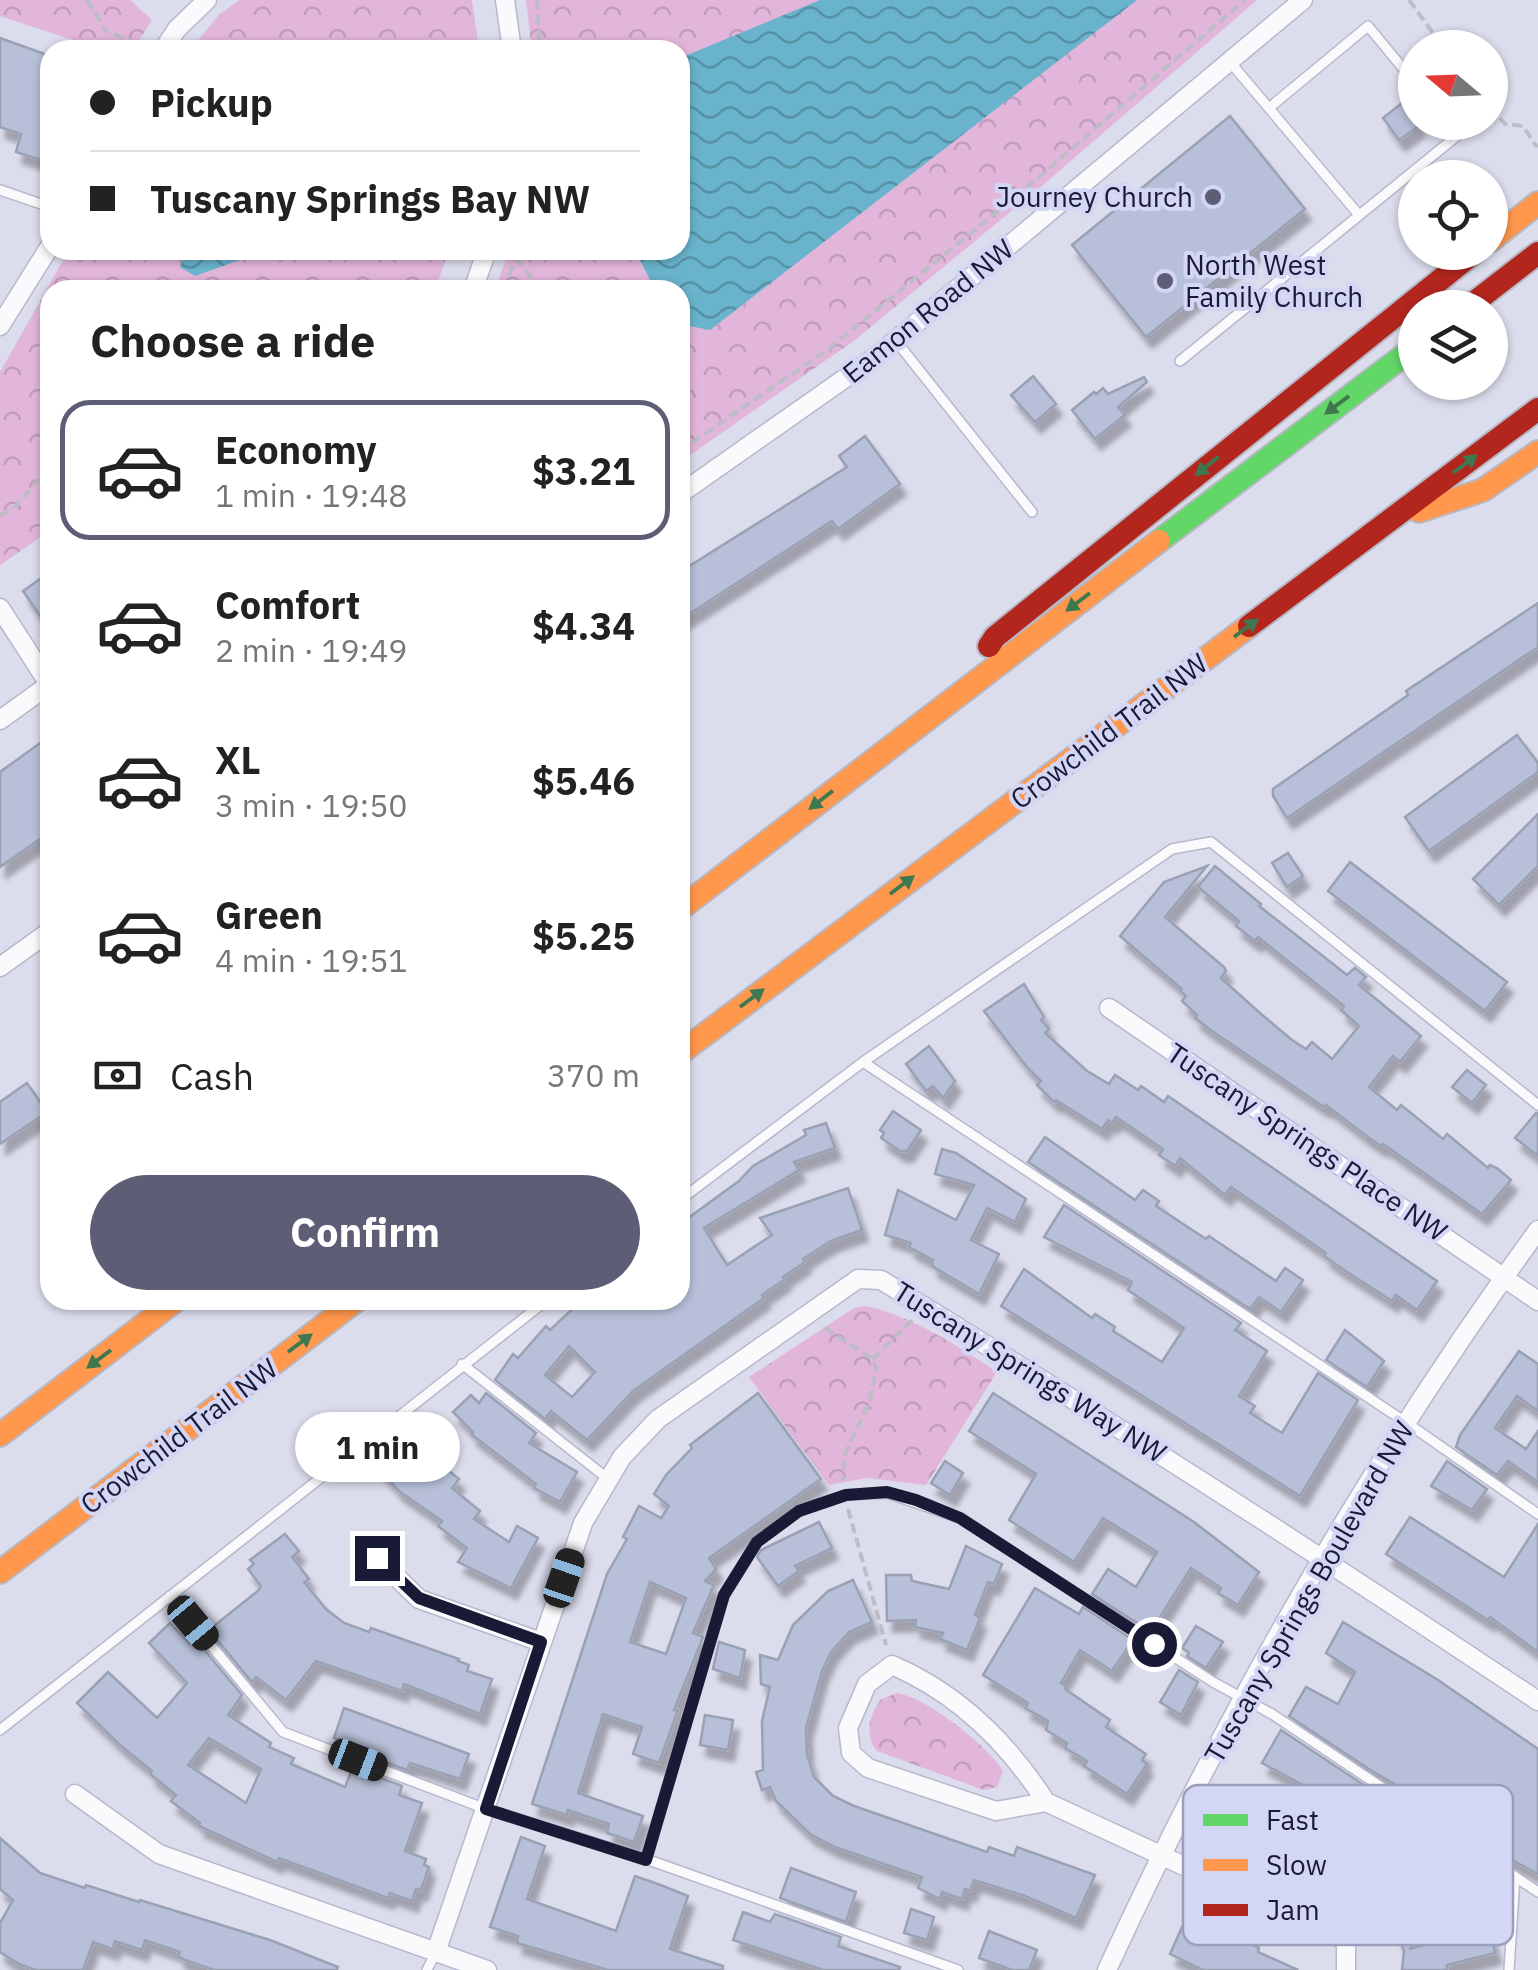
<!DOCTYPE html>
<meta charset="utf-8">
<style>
body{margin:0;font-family:"IBM Plex Sans",sans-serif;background:#f2f2f2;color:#222;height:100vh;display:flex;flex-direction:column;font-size:38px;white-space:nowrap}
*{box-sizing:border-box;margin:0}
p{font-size:32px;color:#767676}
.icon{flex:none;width:55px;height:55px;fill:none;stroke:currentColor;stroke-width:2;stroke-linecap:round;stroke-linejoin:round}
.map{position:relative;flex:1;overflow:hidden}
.sheet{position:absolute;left:40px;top:280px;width:650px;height:1030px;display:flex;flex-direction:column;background:#fff;border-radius:30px;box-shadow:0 2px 8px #0004}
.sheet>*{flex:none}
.top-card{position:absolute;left:40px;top:40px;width:650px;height:220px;border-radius:30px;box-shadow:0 2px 8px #0004;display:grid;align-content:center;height:220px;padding:0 50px;background:#fff}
.needle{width:65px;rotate:289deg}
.fabs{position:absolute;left:1398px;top:30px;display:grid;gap:20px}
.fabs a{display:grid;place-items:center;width:110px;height:110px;border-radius:50%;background:#fff;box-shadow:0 2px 8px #0004;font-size:50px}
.end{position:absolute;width:45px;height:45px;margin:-22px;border:12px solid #191a35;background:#fff;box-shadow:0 0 0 5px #fff}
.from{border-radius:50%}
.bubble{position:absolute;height:70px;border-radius:35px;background:#fff;box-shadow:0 2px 8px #0004;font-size:32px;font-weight:700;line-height:70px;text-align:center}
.car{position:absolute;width:30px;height:60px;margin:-30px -15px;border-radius:12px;box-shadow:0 0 8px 2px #0007;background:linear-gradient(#222 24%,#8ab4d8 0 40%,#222 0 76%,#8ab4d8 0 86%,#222 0)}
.top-card b{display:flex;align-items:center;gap:35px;height:95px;font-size:38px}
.top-card b+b{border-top:2px solid #e0e0e0}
.top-card i{width:25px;height:25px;background:#222}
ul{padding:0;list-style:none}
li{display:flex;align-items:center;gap:30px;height:140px;margin:0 20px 15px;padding:0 30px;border:5px solid transparent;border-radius:30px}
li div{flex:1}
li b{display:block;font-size:38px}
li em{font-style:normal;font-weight:700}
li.active{border-color:#5d5e75}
li>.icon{width:90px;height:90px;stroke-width:1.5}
h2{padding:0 50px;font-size:45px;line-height:120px}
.pay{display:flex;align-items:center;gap:25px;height:110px;padding:0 50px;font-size:38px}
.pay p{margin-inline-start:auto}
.cta{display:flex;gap:20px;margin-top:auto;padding:20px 50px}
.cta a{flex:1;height:115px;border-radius:60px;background:#5d5e75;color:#fff;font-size:40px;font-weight:700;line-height:115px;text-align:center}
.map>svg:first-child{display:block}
</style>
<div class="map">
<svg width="1538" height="1970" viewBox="0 0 1538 1970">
<defs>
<pattern id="park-crowns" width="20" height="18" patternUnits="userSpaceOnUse" patternTransform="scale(2.5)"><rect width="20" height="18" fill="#e2b6da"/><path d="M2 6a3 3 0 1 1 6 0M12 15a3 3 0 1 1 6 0" fill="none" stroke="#c19cbc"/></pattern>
<pattern id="water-waves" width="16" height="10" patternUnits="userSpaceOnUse" patternTransform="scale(2.5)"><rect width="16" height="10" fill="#69b3cc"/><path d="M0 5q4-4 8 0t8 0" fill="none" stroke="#5691a6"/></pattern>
<filter id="shadow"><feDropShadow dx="6" dy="11" stdDeviation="2.5" flood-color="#0004"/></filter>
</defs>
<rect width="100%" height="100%" fill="#dbdcec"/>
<g fill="url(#park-crowns)">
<polygon points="0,0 130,0 152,20 133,50 103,50 0,16"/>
<polygon points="239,0 472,0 479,50 190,50 219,15"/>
<polygon points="526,0 1257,0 1043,185 855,340 680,462 680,290 495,290 509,250 680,250 680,50 532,50"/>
<polygon points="69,250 449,250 435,290 50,290 50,531 0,565 0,372"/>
<path d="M866 1306C912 1316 958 1346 997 1372L926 1485 867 1478 829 1485 749 1377 854 1308Z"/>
<path d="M896 1693C925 1696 988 1746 1003 1771L997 1787 984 1790 877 1751C864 1735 869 1717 880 1700Z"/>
</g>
<g fill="url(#water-waves)">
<polygon points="820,0 1137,0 710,330 684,325 680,319 680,290 655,290 635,250 680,250 680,58"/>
<polygon points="185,250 268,250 195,276 180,267"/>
</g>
<g fill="#b7c0d8" stroke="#9aa1b4" stroke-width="2.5" fill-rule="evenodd" filter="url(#shadow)">
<polygon points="0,38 50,56 50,163 16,152 21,134 0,127"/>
<polygon points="1402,103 1419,126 1399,140 1383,118"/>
<polygon points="1230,116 1305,209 1146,337 1072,245"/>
<polygon points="1033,376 1056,404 1035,422 1011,395"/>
<polygon points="1144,377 1147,382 1118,407 1125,415 1095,439 1072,410 1094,392 1096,394 1103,388 1108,394"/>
<polygon points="865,436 900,484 838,529 832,521 680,620 680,572 847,467 839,456"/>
<polygon points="50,572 50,630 23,591"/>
<polygon points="1538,603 1538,647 1287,818 1273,796 1273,789 1408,695 1406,691"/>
<polygon points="1517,735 1538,763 1538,772 1429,851 1405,817"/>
<polygon points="50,736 50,832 0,867 0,772"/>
<polygon points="1538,814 1538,866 1499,905 1473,879"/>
<polygon points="1288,853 1303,876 1287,887 1272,863"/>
<polygon points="1350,862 1507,982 1485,1011 1328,891"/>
<polygon points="1207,866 1165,917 1224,967 1226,971 1221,978 1261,1014 1292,1040 1306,1049 1312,1042 1332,1059 1359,1026 1341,1010 1344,1006 1258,937 1255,941 1236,926 1239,921 1198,887 1215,866 1261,904 1259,906 1347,975 1355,968 1366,977 1359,985 1421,1036 1400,1062 1393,1056 1369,1087 1397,1110 1401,1105 1443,1139 1447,1134 1488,1168 1490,1165 1497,1168 1511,1180 1482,1214 1383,1144 1381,1146 1369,1138 1326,1105 1324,1107 1212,1031 1195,1018 1197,1015 1182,1001 1186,996 1180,991 1182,989 1120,936 1164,882"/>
<polygon points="1024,984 1044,1017 1041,1020 1049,1029 1045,1033 1087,1071 1109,1084 1115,1075 1138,1090 1141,1086 1164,1102 1168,1096 1437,1281 1417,1310 1396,1295 1392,1301 1344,1270 1324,1256 1326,1253 1231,1187 1225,1195 1180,1158 1175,1166 1159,1155 1163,1149 1116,1117 1112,1123 1108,1120 1102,1129 1056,1100 1054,1102 1037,1085 1041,1081 1027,1067 984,1011"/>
<polygon points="929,1046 955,1081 943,1098 933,1086 926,1091 906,1064"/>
<polygon points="1467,1070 1486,1085 1472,1103 1452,1087"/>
<polygon points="27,1083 47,1112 0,1144 0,1102"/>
<polygon points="893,1111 921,1130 907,1151 900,1151 881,1138 884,1133 880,1130"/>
<polygon points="1536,1113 1538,1113 1538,1156 1515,1138"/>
<path d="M826 1123 835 1148 794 1162 799 1170 704 1228 727 1265 772 1235 760 1218 848 1188 862 1230 831 1241 803 1259 805 1262 783 1277 785 1279 762 1295 764 1298 633 1391 587 1440 551 1411 545 1419 495 1380 513 1354 518 1358 546 1326 550 1330 582 1300H680V1224L739 1181 753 1166 806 1135 804 1130ZM569 1346 595 1372 572 1397 545 1375Z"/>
<polygon points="1045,1137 1135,1200 1143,1190 1159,1201 1156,1206 1206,1239 1209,1236 1276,1281 1285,1268 1303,1280 1281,1312 1259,1297 1250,1309 1028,1162"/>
<polygon points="942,1149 956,1153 1026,1199 1015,1222 987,1208 971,1240 999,1254 979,1294 932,1266 933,1260 909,1247 911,1243 885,1235 898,1190 956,1220 974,1185 935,1174"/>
<polygon points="1064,1205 1241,1323 1235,1330 1267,1351 1239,1396 1255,1406 1250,1413 1282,1433 1318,1373 1358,1400 1300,1496 1001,1306 1024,1269 1092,1318 1095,1314 1115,1327 1113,1331 1162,1362 1184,1328 1128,1290 1132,1282 1044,1237"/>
<polygon points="1345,1330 1384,1361 1367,1387 1326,1360"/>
<polygon points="1519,1351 1538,1364 1538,1411 1517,1396 1495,1428 1526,1449 1538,1431 1538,1482 1508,1461 1497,1475 1456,1447 1460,1435"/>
<polygon points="486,1393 536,1433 529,1443 577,1472 560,1502 534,1488 536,1484 471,1434 473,1432 453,1412 471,1395 479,1403"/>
<path d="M758 1393 821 1479 709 1558 716 1569 705 1581 714 1585 693 1633 703 1637 674 1710H678L659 1763 633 1754 642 1727 603 1714 578 1793 643 1816 634 1842 607 1833 609 1824 568 1810 567 1815 532 1804 607 1574 627 1539 623 1537 639 1506 661 1518 669 1506 654 1494 666 1475 692 1448 690 1445ZM650 1582 686 1598 666 1654 630 1642Z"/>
<polygon points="993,1393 1194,1522 1259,1572 1238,1605 1218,1593 1221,1588 1191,1568 1153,1628 1144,1623 1142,1626 1092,1594 1108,1569 1136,1587 1157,1552 1103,1518 1074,1562 1009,1520 1036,1474 969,1431"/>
<polygon points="416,1429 439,1455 434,1459 459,1479 452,1488 480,1511 474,1519 509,1542 517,1526 538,1538 511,1588 458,1562 467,1548 438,1526 442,1521 399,1491 376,1465"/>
<polygon points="945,1461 963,1473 950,1495 931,1483"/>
<polygon points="1447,1461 1487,1489 1472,1510 1431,1486"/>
<polygon points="1410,1517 1504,1577 1538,1524 1538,1652 1490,1617 1488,1620 1386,1554"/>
<polygon points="819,1522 832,1548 795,1566 799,1571 778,1586 757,1557 761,1550"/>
<polygon points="285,1534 299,1551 292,1557 309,1579 304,1582 326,1609 344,1623 369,1632 371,1628 459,1659 458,1661 469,1665 467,1671 492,1679 480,1714 404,1684 402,1691 316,1661 286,1700 256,1677 252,1682 209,1630 259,1590 261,1586 248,1569 254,1564 250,1560"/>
<polygon points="966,1546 1002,1564 994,1584 988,1582 975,1615 980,1618 967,1650 940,1639 943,1633 915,1627 916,1620 887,1621 886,1575 911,1575 912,1581 949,1589"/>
<polygon points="853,1580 872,1622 849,1632 831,1652 822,1671 806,1728 807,1754 814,1777 833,1796 854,1806 987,1852 989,1847 1014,1856 1017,1847 1095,1875 1076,1918 1025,1896 974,1880 970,1891 965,1889 962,1899 942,1892 940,1899 918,1888 922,1877 835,1847 810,1834 776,1801 770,1787 762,1790 756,1772 763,1770 762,1721 770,1687 761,1684 760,1655 778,1660 793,1625 828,1591"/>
<polygon points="1035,1588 1079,1614 1083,1607 1133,1640 1112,1671 1080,1650 1061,1683 1066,1686 1065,1689 1110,1720 1106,1727 1146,1754 1142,1760 1147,1764 1127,1794 1084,1766 1087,1761 1065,1748 1067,1743 1046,1730 1048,1721 1025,1708 1028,1703 983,1675"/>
<polygon points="1343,1622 1438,1680 1538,1749 1538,1874 1499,1853 1505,1848 1372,1771 1289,1716 1306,1687 1338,1704 1355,1672 1326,1653"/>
<path d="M170 1623 190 1644 196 1640 242 1695 228 1715 271 1743 269 1747 294 1758 291 1764 345 1787 353 1767 402 1786 399 1795 422 1803 405 1851 426 1859 424 1865 429 1867 421 1890 416 1889 412 1901 390 1893 388 1898 279 1858 277 1862 199 1826 200 1823 171 1801 176 1795 150 1774 152 1771 121 1746 77 1703 108 1672 157 1718 187 1683 149 1643ZM209 1738 261 1769 246 1803 188 1765Z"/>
<polygon points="1196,1626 1223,1642 1206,1668 1187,1656 1189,1653 1182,1648"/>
<polygon points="719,1642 745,1650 740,1678 713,1669"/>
<polygon points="1179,1670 1198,1682 1181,1715 1160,1702"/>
<polygon points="344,1708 469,1754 460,1779 410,1763 407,1770 359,1752 361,1747 334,1738"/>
<polygon points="705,1715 733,1720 728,1750 700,1745"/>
<polygon points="1281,1730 1397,1807 1471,1872 1479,1867 1495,1889 1409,1949 1489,1928 1495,1953 1447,1965 1447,1970 1402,1970 1404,1951 1391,1919 1377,1907 1338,1884 1337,1888 1324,1880 1318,1887 1227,1844 1225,1841 1240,1812 1265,1825 1269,1817 1299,1833 1318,1797 1313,1794 1314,1791 1262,1763"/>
<polygon points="521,1837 545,1846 527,1899 616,1931 635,1876 658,1884 688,1896 670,1949 723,1966 723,1970 608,1970 517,1943 518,1936 490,1927"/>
<polygon points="0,1838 40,1873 85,1888 86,1885 139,1902 140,1900 270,1940 338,1967 337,1970 214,1970 185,1960 178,1956 180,1952 145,1940 142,1950 115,1941 113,1949 93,1942 83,1970 36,1970 19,1964 0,1952 0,1923 13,1900 0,1889"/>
<polygon points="791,1868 856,1892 846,1922 780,1898"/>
<polygon points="911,1909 934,1917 927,1940 904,1933"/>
<polygon points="743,1912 770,1922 775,1914 841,1937 838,1946 900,1967 899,1970 823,1970 733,1940"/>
<polygon points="1188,1914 1235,1936 1259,1948 1258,1952 1298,1970 1203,1970 1170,1954"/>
<polygon points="989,1931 1037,1950 1029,1970 1012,1970 979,1958"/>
</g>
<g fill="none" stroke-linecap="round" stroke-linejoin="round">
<g stroke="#b7b8ce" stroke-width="12">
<g id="lane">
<polyline points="1230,62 1359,215"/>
<polyline points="1269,108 1368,26 1415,83"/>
<polyline points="0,190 50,207"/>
<polyline points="896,341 1032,512"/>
<polyline points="1180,361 1458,135 1448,122"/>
<polyline points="1538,1105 1211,842 1172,849 863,1062 1407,1423 1538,1514"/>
<polyline points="680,1200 863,1062"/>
<polyline points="462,1364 607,1478"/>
<polyline points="170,1596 283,1732 486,1809 646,1859 958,1970"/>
<polyline points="0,1730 547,1300"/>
<polyline points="646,1859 724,1595 757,1542 799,1511 846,1495 887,1493 960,1518 1213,1682 1272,1714 1538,1892"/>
<polyline points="427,1970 436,1952"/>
<polyline points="1509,1970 1515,1877"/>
</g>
</g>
<g stroke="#b7b8ce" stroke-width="21">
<g id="street">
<polyline points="505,0 512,50"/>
<polyline points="163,50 177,29 207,0"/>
<polyline points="473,290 487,250"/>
<polyline points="0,326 50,246"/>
<polyline points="680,494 878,355 1303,0"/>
<polyline points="0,608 49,684"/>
<polyline points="0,720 50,684"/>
<polyline points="0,967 50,931"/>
<polyline points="1109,1008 1538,1301"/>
<polyline points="377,1558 419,1599 541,1642"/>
<polyline points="75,1794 159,1854 487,1970"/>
<path d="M1046 1802 996 1811 868 1768 851 1753 848 1728 867 1684 892 1665C957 1693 1008 1743 1046 1802L1346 1941V1970"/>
<path d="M436 1952 583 1523 622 1457 658 1419 858 1279 881 1280C1103 1416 1322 1557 1538 1701"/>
<path d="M1107 1970C1226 1711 1370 1461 1538 1230"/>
</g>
</g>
<g stroke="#b7b8c5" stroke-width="26">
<polyline id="fast" points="1159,541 1415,347"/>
</g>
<g stroke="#b7b8c5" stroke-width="26">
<g id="slow">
<polyline points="1490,241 1538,203"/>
<polyline points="1419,511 1483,490 1538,452"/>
<polyline points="680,909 1159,541"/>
<polyline points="680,1053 1249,626"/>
<polyline points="0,1435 176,1300"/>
<polyline points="0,1572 357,1300"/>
</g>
</g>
<g stroke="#b7b8c5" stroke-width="26">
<g id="jam">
<polyline points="1467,308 1538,253"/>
<polyline points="1249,626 1538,409"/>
<polyline points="989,646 995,637 1475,252"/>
</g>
</g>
<g stroke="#bcbdc5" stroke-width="4" stroke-dasharray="10 5" stroke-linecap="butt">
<polyline points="87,0 106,31 140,45 140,50"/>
<polyline points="537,0 540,50"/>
<polyline points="1409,0 1444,48"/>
<polyline points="1490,107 1505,124 1523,126 1536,146 1538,144"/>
<polyline points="516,258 541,290"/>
<polyline points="505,290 517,250"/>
<polyline points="680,451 827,350 1025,189 1245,0"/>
<polyline points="0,515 13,509 50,467"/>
<polyline points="825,1328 873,1359 876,1369 869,1403 845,1454 843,1480"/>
<polyline points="873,1359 912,1320"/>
<polyline points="848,1509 886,1645"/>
</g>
<use href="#lane" stroke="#fafafc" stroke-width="9"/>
<use href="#street" stroke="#fafafc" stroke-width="18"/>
<use href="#fast" stroke="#63d668" stroke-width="22"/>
<use href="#slow" stroke="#ff974d" stroke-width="22"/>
<use href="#jam" stroke="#b3261e" stroke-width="22"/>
</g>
<defs><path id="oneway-solid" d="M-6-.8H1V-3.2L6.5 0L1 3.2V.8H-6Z" transform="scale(2.5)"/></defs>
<g fill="#3e784e">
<use href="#oneway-solid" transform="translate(1337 405) rotate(143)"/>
<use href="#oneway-solid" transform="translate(1465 464) rotate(-37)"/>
<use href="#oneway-solid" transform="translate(1207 466) rotate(141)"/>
<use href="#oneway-solid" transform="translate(1078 602) rotate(143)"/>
<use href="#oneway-solid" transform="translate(1246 628) rotate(-37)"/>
<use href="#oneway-solid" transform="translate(821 800) rotate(142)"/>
<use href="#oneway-solid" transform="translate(902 885) rotate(-37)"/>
<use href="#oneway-solid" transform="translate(752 998) rotate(-37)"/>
<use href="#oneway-solid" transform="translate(300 1343) rotate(-37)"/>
<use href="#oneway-solid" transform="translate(99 1359) rotate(143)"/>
</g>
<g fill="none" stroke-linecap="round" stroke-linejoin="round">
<polyline stroke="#191a35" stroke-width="12" points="377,1558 419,1598 541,1642 486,1809 646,1860 724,1595 757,1542 799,1511 846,1495 887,1492 916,1500 960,1518 1154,1644"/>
</g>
<g fill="#5d5e75" stroke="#d3d6f4" stroke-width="4">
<circle cx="1213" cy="197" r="10"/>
<circle cx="1165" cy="281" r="10"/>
</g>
<g text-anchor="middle" stroke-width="8" stroke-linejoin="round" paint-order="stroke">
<g font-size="28" fill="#191a35" stroke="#d3d6f4" text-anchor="end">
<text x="1193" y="207">Journey Church</text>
<text x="1185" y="275" text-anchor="start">North West<tspan x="1185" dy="32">Family Church</tspan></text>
</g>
<g font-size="28" fill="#191a35" stroke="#d3d6f4">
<text transform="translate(928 311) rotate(-39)" y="10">Eamon Road NW</text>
<text transform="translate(1109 731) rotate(-37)" y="10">Crowchild Trail NW</text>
<text transform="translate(1307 1142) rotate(34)" y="10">Tuscany Springs Place NW</text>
<text transform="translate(1030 1372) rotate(32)" y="10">Tuscany Springs Way NW</text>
<text transform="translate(179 1436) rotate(-37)" y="10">Crowchild Trail NW</text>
<text transform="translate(1309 1592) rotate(-60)" y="10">Tuscany Springs Boulevard NW</text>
</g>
</g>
<rect x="1183" y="1785" width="330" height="160" rx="15" fill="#d3d6f4" stroke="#9b9ebb" stroke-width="2.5"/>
<rect x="1203" y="1814" width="45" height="12" fill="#63d668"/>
<rect x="1203" y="1859" width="45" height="12" fill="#ff974d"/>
<rect x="1203" y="1904" width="45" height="12" fill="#b3261e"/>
<g font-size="28" fill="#191a35">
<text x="1266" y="1830">Fast</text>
<text x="1266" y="1875">Slow</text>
<text x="1266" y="1920">Jam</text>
</g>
</svg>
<div class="fabs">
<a><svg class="needle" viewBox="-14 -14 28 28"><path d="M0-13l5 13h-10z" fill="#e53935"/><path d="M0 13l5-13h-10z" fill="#767676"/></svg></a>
<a><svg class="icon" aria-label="locate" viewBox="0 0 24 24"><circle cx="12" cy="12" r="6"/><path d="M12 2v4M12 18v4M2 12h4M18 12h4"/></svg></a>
<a><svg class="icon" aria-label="layers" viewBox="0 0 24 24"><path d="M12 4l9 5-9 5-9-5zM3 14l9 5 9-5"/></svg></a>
</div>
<i class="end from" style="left:1154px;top:1644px"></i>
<i class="end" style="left:377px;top:1558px"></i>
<div class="bubble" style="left:295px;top:1412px;width:165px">1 min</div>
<i class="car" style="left:564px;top:1578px;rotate:19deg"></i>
<i class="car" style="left:193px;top:1623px;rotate:140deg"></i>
<i class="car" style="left:358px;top:1760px;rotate:111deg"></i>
<div class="top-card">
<b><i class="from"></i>Pickup</b>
<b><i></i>Tuscany Springs Bay NW</b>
</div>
<section class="sheet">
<h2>Choose a ride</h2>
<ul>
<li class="active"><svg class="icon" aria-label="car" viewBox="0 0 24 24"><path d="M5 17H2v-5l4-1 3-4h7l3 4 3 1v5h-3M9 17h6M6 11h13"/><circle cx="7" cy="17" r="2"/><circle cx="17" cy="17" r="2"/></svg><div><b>Economy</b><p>1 min · 19:48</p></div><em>$3.21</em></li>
<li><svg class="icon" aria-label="car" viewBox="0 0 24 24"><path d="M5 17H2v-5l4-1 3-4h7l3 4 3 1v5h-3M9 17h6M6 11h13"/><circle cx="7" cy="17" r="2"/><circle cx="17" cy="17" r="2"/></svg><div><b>Comfort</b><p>2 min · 19:49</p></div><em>$4.34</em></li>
<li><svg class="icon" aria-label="car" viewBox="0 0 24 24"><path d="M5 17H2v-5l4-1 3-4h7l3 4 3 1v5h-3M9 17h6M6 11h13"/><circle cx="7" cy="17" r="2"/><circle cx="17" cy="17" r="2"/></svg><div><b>XL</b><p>3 min · 19:50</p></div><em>$5.46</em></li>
<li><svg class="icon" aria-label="car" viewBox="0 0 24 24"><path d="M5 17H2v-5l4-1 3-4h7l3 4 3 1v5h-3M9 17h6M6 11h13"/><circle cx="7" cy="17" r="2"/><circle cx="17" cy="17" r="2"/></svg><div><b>Green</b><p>4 min · 19:51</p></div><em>$5.25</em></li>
</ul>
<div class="pay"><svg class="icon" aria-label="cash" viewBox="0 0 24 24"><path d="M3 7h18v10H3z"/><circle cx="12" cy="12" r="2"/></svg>Cash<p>370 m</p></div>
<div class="cta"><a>Confirm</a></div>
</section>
</div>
